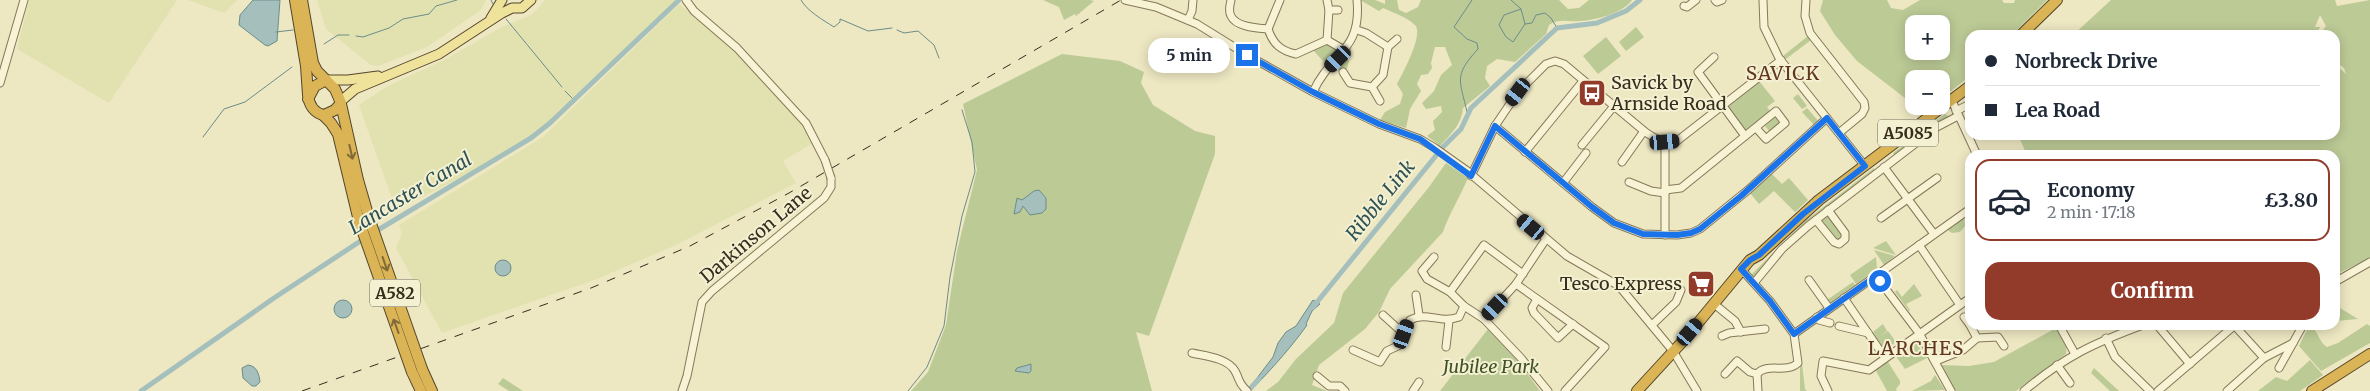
<!DOCTYPE html>
<meta charset="utf-8">
<style>
body{margin:0;font-family:Merriweather,serif;background:#f2f2f3;color:#1f2937;height:100vh;display:flex;flex-direction:column;font-size:19px;white-space:nowrap}
*{box-sizing:border-box;margin:0}
p{font-size:16px;color:#747a83}
.icon{flex:none;width:28px;height:28px;fill:none;stroke:currentColor;stroke-width:2;stroke-linecap:round;stroke-linejoin:round}
.map{position:relative;flex:1;overflow:hidden}
.sheet{position:absolute;left:1965px;top:150px;width:375px;height:180px;display:flex;flex-direction:column;background:#fff;border-radius:15px;box-shadow:0 2px 12px #0003}
.sheet>*{flex:none}
.banner{position:absolute;left:1965px;top:30px;width:375px;height:110px;border-radius:15px;box-shadow:0 2px 12px #0003;display:grid;align-content:center;height:110px;padding:0 20px;background:#fff}
.fabs{position:absolute;left:1905px;top:15px;display:grid;gap:10px}
.fabs a{display:grid;place-items:center;width:45px;height:45px;border-radius:10px;background:#fff;box-shadow:0 2px 12px #0003;font-size:25px}
.end{position:absolute;width:22px;height:22px;margin:-11px;border:6px solid #1a73e8;background:#fff;box-shadow:0 0 0 2px #fff}
.from{border-radius:50%}
.bubble{position:absolute;height:35px;border-radius:15px;background:#fff;box-shadow:0 2px 12px #0003;font-size:16px;font-weight:700;line-height:35px;text-align:center}
.car{position:absolute;width:15px;height:30px;margin:-15px -8px;border-radius:6px;box-shadow:0 0 4px 1px #0007;background:linear-gradient(#222 24%,#8ab4d8 0 40%,#222 0 76%,#8ab4d8 0 86%,#222 0)}
.banner b{display:flex;align-items:center;gap:18px;height:48px;font-size:19px}
.banner b+b{border-top:1px solid #e0e1e3}
.banner i{width:12px;height:12px;background:#1f2937}
ul{padding:9px 0 0;list-style:none}
li{display:flex;align-items:center;gap:15px;height:82px;margin:0 10px 8px;padding:0 10px;border:2px solid #e0e1e3;border-radius:15px}
li div{flex:1}
li b{display:block;font-size:19px}
li em{font-style:normal;font-weight:700}
li.on{border-color:#933b2b}
li>.icon{width:45px;height:45px;stroke-width:1.5}
.action{display:flex;gap:10px;margin-top:auto;padding:10px 20px}
.action a{flex:1;height:58px;border-radius:15px;background:#933b2b;color:#fff;font-size:20px;font-weight:700;line-height:58px;text-align:center}
.map>svg:first-child{display:block}
</style>
<div class="map">
<svg width="2370" height="391" viewBox="0 0 2370 391">
<rect width="100%" height="100%" fill="#ede7c2"/>
<g fill="#e2e2b0">
<polygon points="29,0 177,0 109,103 17,49"/>
<polygon points="188,0 237,0 224,13"/>
<polygon points="317,0 486,0 481,10 427,47 378,66 371,65 326,29"/>
<polygon points="545,0 676,0 609,67 531,138 494,161 396,210 359,105 388,86 446,59 502,27 533,14"/>
<polygon points="679,4 737,48 806,123 813,143 783,161 796,183 676,245 597,279 442,333 396,248 402,234 399,225 543,137"/>
</g>
<g fill="#bcca96" fill-rule="evenodd">
<polygon points="1043,0 1090,0 1094,1 1076,16 1075,14 1064,20 1059,7"/>
<path d="M1360 0H1375L1385 4V0H1397L1399 10 1406 13 1418 7 1421 0H1559L1568 9 1579 8 1589 0H1632C1622 14 1596 20 1579 21 1568 22 1559 18 1549 25L1546 34 1515 62 1497 59 1487 66 1485 78 1490 86 1463 108C1462 124 1450 135 1440 146L1427 136 1435 130 1433 121 1442 112 1441 106 1426 109 1422 103 1434 91 1441 75 1452 65 1445 47H1435L1431 63 1432 68 1428 74 1421 75 1417 84 1421 91 1410 109 1406 128 1380 120 1385 112 1400 104 1403 94 1397 84C1403 73 1424 34 1415 25 1407 17 1394 13 1383 8L1379 11Z"/>
<path d="M1823 0H1887L1891 8 1903 10 1920 0H2002L2004 3H2014L2015 0H2047L2012 35H1970V76L1941 99V79H1914V105L1857 61 1835 35 1820 11ZM1914 24H1941V51H1914Z"/>
<polygon points="2111,0 2335,0 2337,6 2370,0 2370,258 2335,275 2335,155 2027,155 2018,135 2335,135 2335,64 2346,74 2344,68 2335,61 2335,35 2319,35 2326,26 2320,15 2315,27 2320,27 2316,35 2073,35"/>
<polygon points="1636,27 1644,37 1626,51 1619,42"/>
<polygon points="1808,36 1811,40 1786,59 1783,56"/>
<polygon points="1606,37 1621,56 1598,74 1583,56"/>
<polygon points="1323,44 1337,47 1338,53 1330,63 1322,60 1313,50"/>
<polygon points="1062,54 1120,61 1144,72 1141,83 1153,105 1195,131 1215,136 1215,154 1149,336 1136,332 1152,391 911,391 928,372 946,325 957,251 977,170 963,104"/>
<polygon points="1344,57 1349,61 1347,69 1340,72 1337,68"/>
<polygon points="1759,81 1775,101 1767,107 1771,112 1746,130 1728,107"/>
<polygon points="1798,94 1807,106 1802,109 1793,98"/>
<polygon points="1807,108 1819,122 1815,126 1802,112"/>
<polygon points="1945,114 1951,118 1895,156 1893,153"/>
<polygon points="1775,117 1780,123 1770,132 1765,126"/>
<path d="M1446 163 1468 178C1461 195 1448 216 1443 232L1390 289 1379 312 1365 329 1319 365 1312 385 1327 391H1266L1278 382 1296 359 1334 323 1343 293 1429 187Z"/>
<polygon points="1874,168 1875,171 1783,247 1754,277 1752,276 1751,275 1805,221"/>
<polygon points="1771,173 1782,184 1789,178 1808,200 1795,212 1774,191 1759,204 1750,193"/>
<polygon points="1828,214 1844,236 1838,243 1819,221"/>
<polygon points="1964,217 1965,226 1960,232 1952,233 1946,229 1922,250 1919,245"/>
<polygon points="1886,241 1896,255 1873,248"/>
<polygon points="1874,250 1895,256 1884,265"/>
<polygon points="1876,257 1877,269 1856,284 1850,275"/>
<polygon points="1853,282 1855,285 1831,302 1827,300"/>
<polygon points="1914,284 1922,296 1906,304 1910,310 1909,311 1895,292 1897,290 1902,297"/>
<polygon points="2335,305 2358,319 2336,321"/>
<polygon points="1883,324 1887,331 1879,337 1888,331 1896,342 1884,351 1873,332"/>
<path d="M2367 324 2370 326V343L2321 371 2299 346 2309 325 2314 326 2313 328C2319 334 2319 342 2327 347L2338 343Z"/>
<path d="M2056 328C2062 334 2068 346 2066 354L2016 391H1954L1941 365 1969 366 1994 362Z"/>
<polygon points="1488,329 1518,361 1540,391 1440,391"/>
<polygon points="1915,342 1927,358 1905,369 1895,355"/>
<polygon points="1891,358 1888,362 1900,381 1900,384 1896,389 1897,391 1887,391 1875,369"/>
<polygon points="2310,360 2323,375 2300,391 2258,391 2276,377 2287,381"/>
<polygon points="1802,364 1805,389 1807,391 1800,391 1800,365"/>
<polygon points="2094,368 2119,391 2110,391 2091,373"/>
<polygon points="1935,375 1945,390 1912,391 1931,381"/>
<polygon points="503,378 523,391 509,391 498,384"/>
</g>
<g fill="#a4bfbc" stroke="#6c8d8a">
<polygon points="253,0 280,0 277,41 268,46 265,45 239,25 240,15"/>
<polygon points="1039,190 1046,198 1046,209 1042,213 1030,215 1023,206 1020,212 1014,214 1017,198 1022,200 1034,191"/>
<circle cx="503" cy="268" r="8"/>
<path d="M1313 300 1320 304 1312 311 1306 324 1307 325C1293 345 1276 364 1258 383L1254 382 1273 357 1278 343 1286 332 1296 326Z"/>
<circle cx="343" cy="309" r="9"/>
<polygon points="1031,364 1031,371 1029,373 1015,371 1017,368"/>
<path d="M248 365C257 366 259 374 260 382L256 386H252L243 378 242 368Z"/>
</g>
<g fill="none" stroke-linecap="round" stroke-linejoin="round">
<g stroke="#6c8d8a" stroke-width="1">
<polyline points="491,0 494,6"/>
<path d="M801 0C807 11 823 20 834 27L840 22V19L868 31 892 28"/>
<polyline points="1511,0 1521,9 1504,15 1499,25 1506,37 1513,42 1525,24"/>
<polyline points="1521,9 1525,24 1532,23 1536,15 1545,13 1551,18 1557,28"/>
<polyline points="506,19 562,87"/>
<polyline points="897,30 904,33 918,31 934,45 939,58"/>
<polyline points="276,32 293,30"/>
<polyline points="356,36 363,37 389,28 403,19 429,14 436,6 457,0"/>
<polyline points="324,44 338,35 349,35"/>
<polyline points="565,91 574,100"/>
<path d="M1467 112C1460 80 1453 76 1478 49L1477 43 1467 39 1454 27 1472 0"/>
<polyline points="203,137 224,109 245,102 292,67"/>
<polyline points="908,391 927,367 944,326 950,277 962,216 975,172 972,142 962,110"/>
</g>
<g stroke="#a4bfbc" stroke-width="5">
<polyline points="373,233 531,138 550,123 679,0"/>
<polyline points="1313,307 1443,147 1461,129 1471,108 1557,28 1597,23 1626,11 1640,0"/>
<polyline points="141,391 274,298 365,238"/>
<polyline points="1248,391 1259,379"/>
</g>
<g stroke="#86785a" stroke-width="9">
<g id="minor">
<polyline points="686,0 694,11 737,48 806,123 825,160"/>
<polyline points="1125,0 1156,7 1197,24 1247,55 1313,92 1379,124 1420,139 1435,148 1466,170 1567,256 1619,286 1673,351 1697,391"/>
<path d="M1231 0C1230 5 1228 11 1231 16 1236 27 1257 28 1268 29"/>
<path d="M1280 0 1268 29C1273 44 1281 51 1296 54L1327 40 1346 51"/>
<polyline points="1715,0 1717,2 1722,0"/>
<polyline points="1763,0 1764,27 1779,58 1865,166"/>
<polyline points="1806,0 1805,16 1810,33 1864,102 1865,108 1862,114 1839,133"/>
<polyline points="1684,6 1687,7 1696,0"/>
<polyline points="1329,10 1338,10"/>
<polyline points="1188,20 1192,11 1193,0"/>
<polyline points="1327,40 1329,10 1327,0"/>
<polyline points="1388,47 1397,39"/>
<polyline points="1714,57 1698,72 1745,136"/>
<polyline points="1343,72 1350,83 1372,87 1383,75 1388,47 1366,33 1357,30"/>
<polyline points="0,83 24,0"/>
<polyline points="1372,87 1380,101"/>
<path d="M1313 92C1331 52 1362 52 1357 0"/>
<polyline points="1952,101 1977,155"/>
<polyline points="1956,111 1970,104"/>
<polyline points="1495,126 1592,207 1614,223 1643,234 1677,235 1691,233 1700,229 1748,190 1827,118"/>
<polyline points="1665,142 1665,235"/>
<polyline points="1582,145 1614,106"/>
<polyline points="1525,152 1583,81"/>
<polyline points="1622,162 1644,131"/>
<polyline points="1884,167 1934,234"/>
<path d="M1471 176 1495 126 1518 92 1546 64 1555 61 1564 64 1644 131C1656 140 1663 142 1677 141L1781 60"/>
<polyline points="1629,182 1651,191 1665,193"/>
<polyline points="1563,183 1586,153"/>
<polyline points="1665,190 1681,188 1776,111 1785,123 1766,139 1756,128"/>
<polyline points="1881,218 1937,178"/>
<polyline points="1816,220 1834,242 1839,244 1845,239 1845,233 1828,210"/>
<polyline points="1919,245 1960,305"/>
<polyline points="1434,257 1422,271 1427,279 1450,292 1464,306 1484,319 1521,358 1548,391"/>
<polyline points="1876,276 1919,333 1951,391"/>
<polyline points="1809,280 1829,308"/>
<polyline points="2335,282 2370,262"/>
<polyline points="1754,283 1782,249 1808,226 1937,127 1958,116"/>
<polyline points="1516,284 1605,347 1565,391"/>
<polyline points="1450,292 1484,245 1523,274"/>
<polyline points="1416,295 1419,315"/>
<polyline points="1844,298 1885,358"/>
<polyline points="1537,299 1532,308 1534,313 1558,338 1573,324"/>
<polyline points="1713,303 1735,321 1741,332"/>
<polyline points="1383,315 1404,334"/>
<polyline points="1817,317 1819,320 1830,323"/>
<polyline points="1964,317 1970,325"/>
<polyline points="1484,319 1516,284 1546,239"/>
<polyline points="1653,324 1676,302 1681,290"/>
<polyline points="1970,325 1977,338 1998,337 2004,346"/>
<polyline points="2059,325 2075,354"/>
<polyline points="2157,325 2190,364"/>
<polyline points="2234,325 2264,358 2293,343"/>
<polyline points="1839,326 1868,333"/>
<polyline points="1794,334 1970,209"/>
<polyline points="1722,336 1729,333 1765,329"/>
<polyline points="2106,338 2115,357 2150,391"/>
<polyline points="1446,347 1449,321"/>
<path d="M1353 350 1380 362 1387 351 1402 344 1410 320C1427 311 1440 324 1459 317L1464 306"/>
<path d="M1192 353C1205 356 1228 358 1235 371 1241 382 1237 381 1247 391"/>
<polyline points="1936,361 1963,350 1977,338"/>
<polyline points="2057,365 2070,383"/>
<polyline points="2279,368 2303,325"/>
<path d="M1725 374 1737 361 1750 372 1757 374C1767 362 1786 374 1798 363L1794 334 1770 301 1741 269"/>
<polyline points="1757,374 1758,391"/>
<polyline points="1317,376 1329,386 1340,386 1345,391"/>
<polyline points="682,391 687,376 702,302 712,291 824,198 831,187 831,178"/>
<polyline points="1413,391 1419,382"/>
<polyline points="1828,391 1821,376 1823,361 1869,370 1970,298"/>
<path d="M2024 391C2064 357 2094 343 2143 325"/>
<polyline points="2158,391 2235,325"/>
<polyline points="2227,391 2264,358"/>
</g>
</g>
<g stroke="#54462e" stroke-width="11">
<g id="major">
<polyline points="491,18 502,0"/>
<polyline points="326,80 348,80 378,76"/>
<polyline points="341,101 355,89 439,54 502,13 512,8 522,8 531,0"/>
</g>
</g>
<g stroke="#54462e" stroke-width="12">
<g id="highway">
<path d="M295 0 306 66 308 95C309 105 314 113 324 115L335 110 341 103 335 89 326 80 315 86 308 99"/>
<polyline points="302,0 313,63 317,71 326,80"/>
<polyline points="2021,35 2057,0"/>
<polyline points="341,104 358,180 369,218"/>
<polyline points="323,115 331,123 338,134 359,221"/>
<polyline points="422,369 432,391"/>
<polyline points="412,372 421,391"/>
<polyline points="1637,391 1683,341 1750,260 1759,255 1819,200 1970,86"/>
<polyline points="2312,391 2370,354"/>
</g>
</g>
<use href="#minor" stroke="#f8f3d5" stroke-width="7"/>
<use href="#major" stroke="#efe29b" stroke-width="9"/>
<use href="#highway" stroke="#dab455" stroke-width="10"/>
<polyline stroke="#362d1e" stroke-width="1" stroke-dasharray="9 9" stroke-linecap="butt" points="302,391 591,288 690,246 789,193 1121,0"/>
<g stroke="#86785a" stroke-width="9" stroke-linecap="butt">
<polyline id="minor-bridge" points="825,160 831,178"/>
</g>
<g stroke="#54462e" stroke-width="12" stroke-linecap="butt">
<g id="highway-bridge">
<polyline points="369,218 422,369"/>
<polyline points="359,221 412,372"/>
</g>
</g>
<use href="#minor-bridge" stroke="#f8f3d5" stroke-width="7"/>
<use href="#highway-bridge" stroke="#dab455" stroke-width="10"/>
</g>
<defs><path id="oneway-shaft" d="M-6 0H5M1.5-3L5.5 0L1.5 3" fill="none" stroke-width="1.6" stroke-linecap="round" stroke-linejoin="round" transform="scale(1.25)"/></defs>
<g stroke="#806a37">
<use href="#oneway-shaft" transform="translate(351 152) rotate(77)"/>
<use href="#oneway-shaft" transform="translate(385 264) rotate(71)"/>
<use href="#oneway-shaft" transform="translate(396 326) rotate(-110)"/>
</g>
<g fill="none" stroke-linecap="round" stroke-linejoin="round">
<polyline stroke="#1a73e8" stroke-width="6" points="1247,55 1313,92 1379,124 1420,139 1471,176 1495,126 1592,207 1614,223 1643,234 1677,235 1691,233 1700,229 1741,196 1827,118 1865,166 1803,214 1759,255 1750,260 1741,269 1770,301 1794,334 1876,276 1880,281"/>
</g>
<defs>
<g id="bus-square" transform="scale(1.4375)"><rect x="-9" y="-9" width="18" height="18" rx="4" fill="#933b2b" stroke="#f4f0d2"/><path d="M-5-6H5V4H4V6H2V4H-2V6H-4V4H-5ZM-3.5-4V0h7V-4ZM-3.5 1.2v1.5H-2V1.2ZM2 1.2v1.5H3.5V1.2Z" fill="#fff"/></g>
<g id="supermarket-square" transform="scale(1.4375)"><rect x="-9" y="-9" width="18" height="18" rx="4" fill="#933b2b" stroke="#f4f0d2"/><path d="M-6-5.5h2.5l.6 2H6L4.5 2H-2.5L-4.4-4H-6ZM-1.5 3.2a1.3 1.3 0 1 0 .1 0ZM3 3.2a1.3 1.3 0 1 0 .1 0Z" fill="#fff"/></g>
</defs>
<g fill-rule="evenodd">
<use href="#bus-square" x="1592" y="93"/>
<use href="#supermarket-square" x="1701" y="284"/>
</g>
<g text-anchor="middle" stroke-width="4" stroke-linejoin="round" paint-order="stroke">
<g fill="#f4f0d2" stroke="#6f6854" stroke-width="1">
<rect x="1878" y="119.5" width="60" height="27" rx="4"/>
<rect x="370" y="279.5" width="50" height="27" rx="4"/>
</g>
<g font-size="16" font-weight="bold" fill="#362d1e">
<text x="1908" y="139">A5085</text>
<text x="395" y="299">A582</text>
</g>
<g font-size="18" fill="#362d1e" stroke="#f4f0d2" text-anchor="start">
<text x="1611" y="89">Savick by<tspan x="1611" dy="21">Arnside Road</tspan></text>
<text x="1682" y="290" text-anchor="end">Tesco Express</text>
</g>
<g font-size="18" fill="#362d1e" stroke="#f4f0d2">
<text transform="translate(756 235) rotate(-40)" y="6">Darkinson Lane</text>
</g>
<g font-size="18" font-style="italic" fill="#405225" stroke="#f4f0d2">
<text x="1491" y="373">Jubilee Park</text>
</g>
<g font-size="19" letter-spacing="1" fill="#62371e" stroke="#f4f0d2">
<text x="1783" y="80">SAVICK</text>
<text x="1916" y="355">LARCHES</text>
</g>
<g font-size="19" font-style="italic" fill="#2d5256" stroke="#f4f0d2">
<text transform="translate(410 193) rotate(-31)" y="7">Lancaster Canal</text>
<text transform="translate(1380 200) rotate(-51)" y="7">Ribble Link</text>
</g>
</g>
</svg>
<div class="fabs">
<a>+</a>
<a>−</a>
</div>
<i class="end from" style="left:1880px;top:281px"></i>
<i class="end" style="left:1247px;top:55px"></i>
<div class="bubble" style="left:1148px;top:38px;width:82px">5 min</div>
<i class="car" style="left:1338px;top:59px;rotate:225deg"></i>
<i class="car" style="left:1518px;top:92px;rotate:217deg"></i>
<i class="car" style="left:1665px;top:142px;rotate:85deg"></i>
<i class="car" style="left:1531px;top:227px;rotate:310deg"></i>
<i class="car" style="left:1495px;top:307px;rotate:223deg"></i>
<i class="car" style="left:1690px;top:332px;rotate:40deg"></i>
<i class="car" style="left:1404px;top:334px;rotate:20deg"></i>
<div class="banner">
<b><i class="from"></i>Norbreck Drive</b>
<b><i></i>Lea Road</b>
</div>
<section class="sheet">
<ul>
<li class="on"><svg class="icon" aria-label="car" viewBox="0 0 24 24"><path d="M5 17H2v-5l4-1 3-4h7l3 4 3 1v5h-3M9 17h6M6 11h13"/><circle cx="7" cy="17" r="2"/><circle cx="17" cy="17" r="2"/></svg><div><b>Economy</b><p>2 min · 17:18</p></div><em>£3.80</em></li>
</ul>
<div class="action"><a>Confirm</a></div>
</section>
</div>
